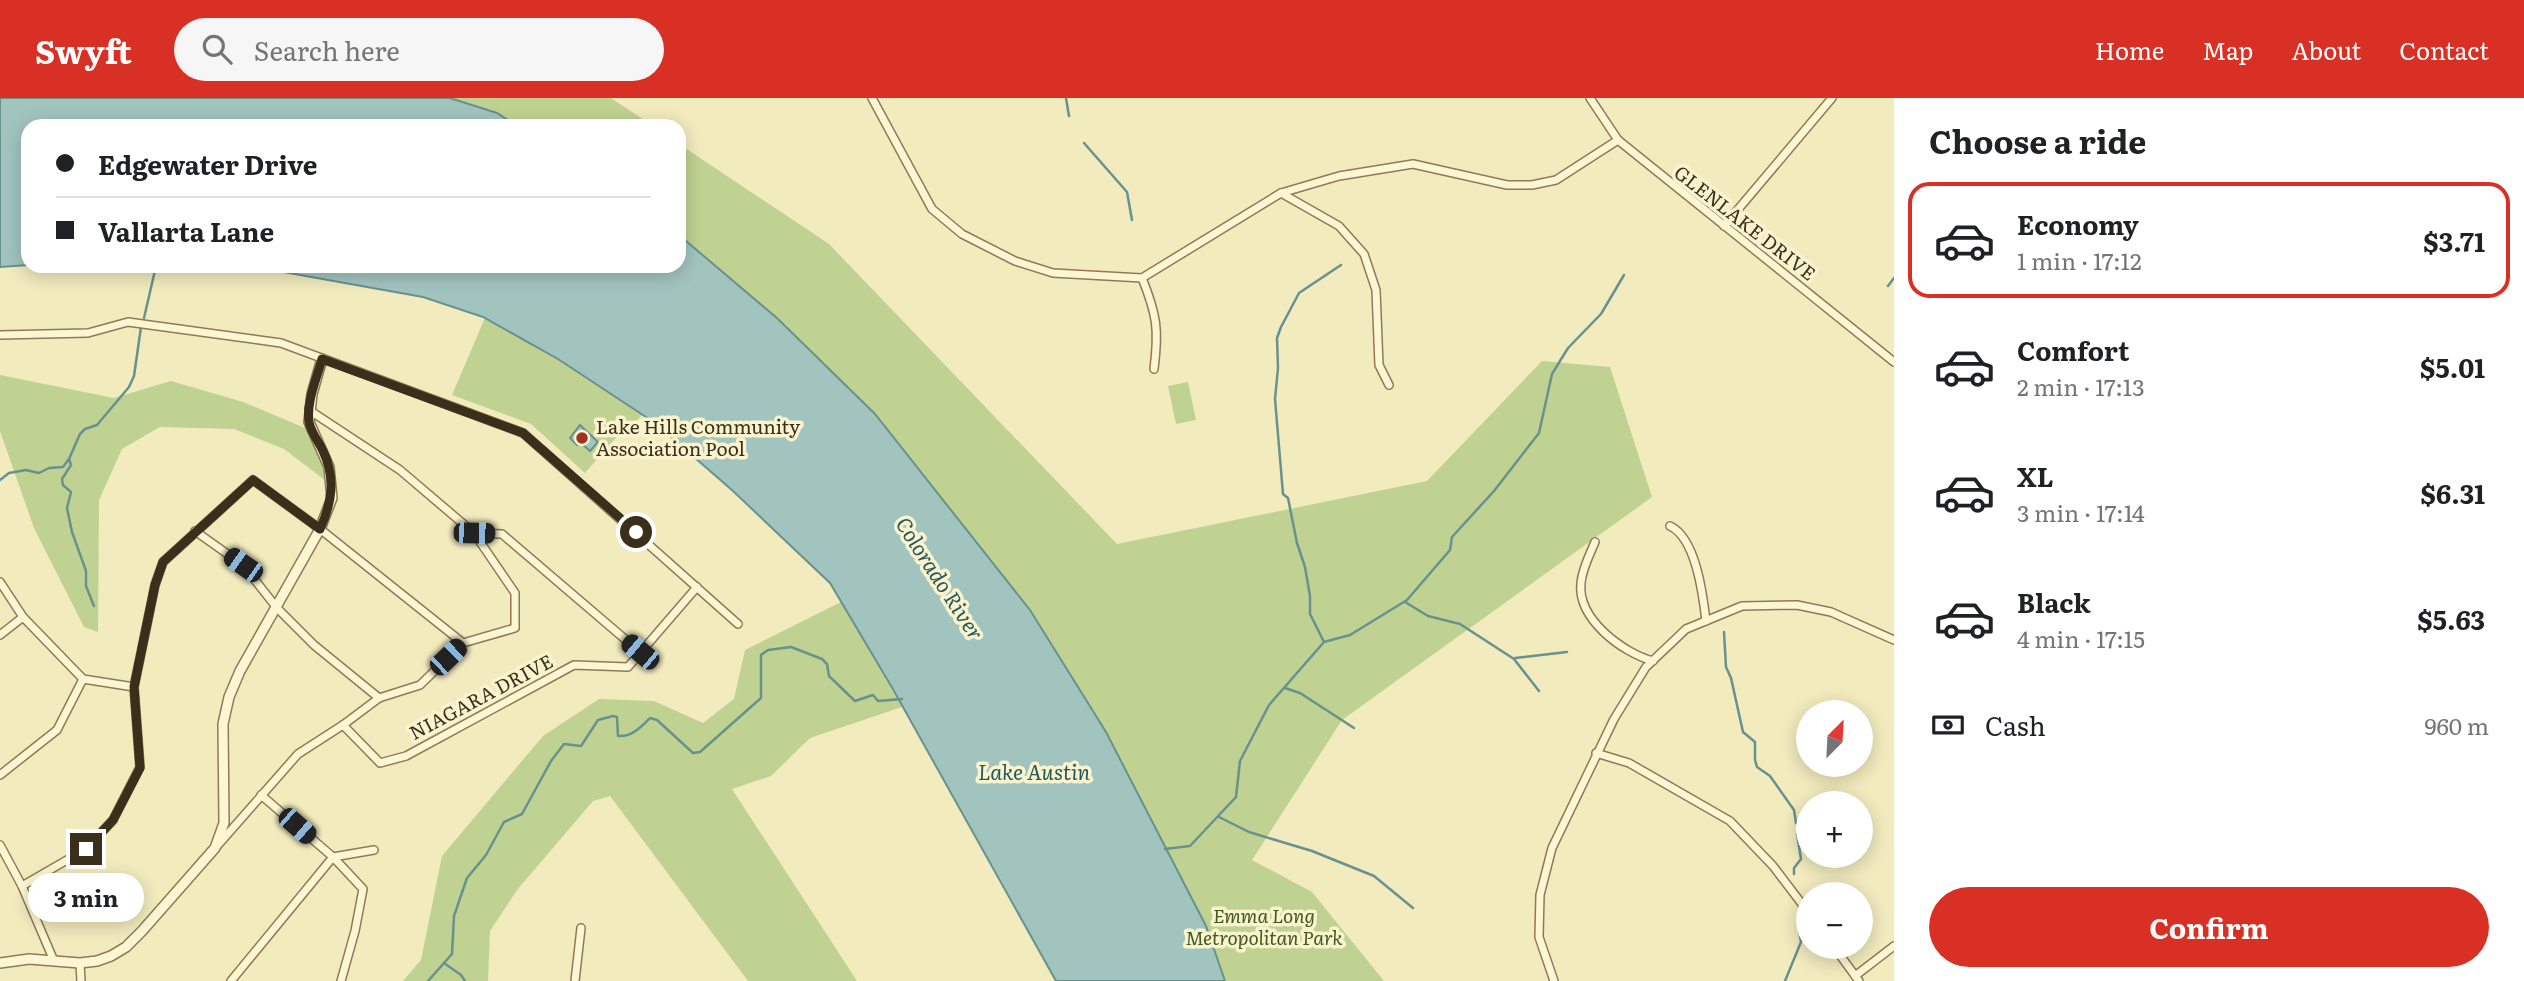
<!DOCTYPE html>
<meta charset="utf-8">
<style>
body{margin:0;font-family:Literata,serif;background:#f6f6f6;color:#202124;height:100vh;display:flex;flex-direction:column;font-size:26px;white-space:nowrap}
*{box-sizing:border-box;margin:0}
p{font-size:23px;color:#757577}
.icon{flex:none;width:38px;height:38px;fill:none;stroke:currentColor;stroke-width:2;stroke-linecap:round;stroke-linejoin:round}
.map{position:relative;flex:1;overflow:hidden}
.panel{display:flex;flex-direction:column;background:#fff;width:630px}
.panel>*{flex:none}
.top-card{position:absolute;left:21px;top:21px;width:665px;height:154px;border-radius:21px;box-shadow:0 4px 18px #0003;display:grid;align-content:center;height:154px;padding:0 35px;background:#fff}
.needle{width:46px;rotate:24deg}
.controls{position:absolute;left:1796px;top:602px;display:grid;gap:14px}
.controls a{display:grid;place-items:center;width:77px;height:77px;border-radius:50%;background:#fff;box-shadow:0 4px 18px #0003;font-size:35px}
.end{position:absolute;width:32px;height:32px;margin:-16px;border:9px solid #3a2f1b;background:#fff;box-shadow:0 0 0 4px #fff}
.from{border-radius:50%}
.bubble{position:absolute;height:49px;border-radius:24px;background:#fff;box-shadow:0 4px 18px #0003;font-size:23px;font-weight:700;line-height:49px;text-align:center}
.car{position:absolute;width:21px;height:42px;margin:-21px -10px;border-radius:9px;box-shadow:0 0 5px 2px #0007;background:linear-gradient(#222 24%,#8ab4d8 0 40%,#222 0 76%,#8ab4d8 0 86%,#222 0)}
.top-card b{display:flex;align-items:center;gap:24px;height:66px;font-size:26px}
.top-card b+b{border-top:2px solid #e0e0e0}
.top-card i{width:18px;height:18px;background:#202124}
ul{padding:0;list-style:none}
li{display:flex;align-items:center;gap:21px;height:116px;margin:0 14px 10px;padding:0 21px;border:4px solid transparent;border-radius:21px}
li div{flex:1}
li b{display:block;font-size:26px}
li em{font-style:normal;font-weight:700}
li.on{border-color:#d93025}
li>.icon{width:63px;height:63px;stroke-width:1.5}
h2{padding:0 35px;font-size:32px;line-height:84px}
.pay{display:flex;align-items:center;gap:18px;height:77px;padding:0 35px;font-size:26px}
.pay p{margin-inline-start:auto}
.button{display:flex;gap:14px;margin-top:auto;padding:14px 35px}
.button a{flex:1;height:80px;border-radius:42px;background:#d93025;color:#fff;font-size:28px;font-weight:700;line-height:80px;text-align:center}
header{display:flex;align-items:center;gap:42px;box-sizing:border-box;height:98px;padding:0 35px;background:#d93025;color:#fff}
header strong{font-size:33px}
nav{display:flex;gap:38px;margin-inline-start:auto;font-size:24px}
.search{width:490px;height:63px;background:#f6f6f6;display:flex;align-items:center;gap:18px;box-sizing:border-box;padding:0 24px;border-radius:38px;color:#757577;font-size:26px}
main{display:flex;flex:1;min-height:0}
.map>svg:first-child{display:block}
</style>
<header>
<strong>Swyft</strong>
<div class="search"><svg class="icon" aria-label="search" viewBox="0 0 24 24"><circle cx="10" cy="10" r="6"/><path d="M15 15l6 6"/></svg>Search here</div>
<nav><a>Home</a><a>Map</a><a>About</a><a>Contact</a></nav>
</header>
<main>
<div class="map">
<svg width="1894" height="883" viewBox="0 0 1894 883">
<rect width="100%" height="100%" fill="#f2ebbe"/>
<g fill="#c0d291">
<polygon points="450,0 611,0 653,28 517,28 497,15"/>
<polygon points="679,46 829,146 1117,446 1427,383 1542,263 1610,269 1652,399 1342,622 1252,762 1312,794 1384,883 1225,883 1206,828 1106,634 1030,512 875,316 778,221 679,137"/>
<polygon points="485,220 558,261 642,317 632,328 628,326 585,375 531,326 452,297"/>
<polygon points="0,277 114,300 171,283 243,304 305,330 322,360 326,383 284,351 234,331 160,329 122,351 99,402 98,534 84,529 34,430 0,333"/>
<polygon points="1188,284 1196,322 1176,326 1168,288"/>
<polygon points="841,504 902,609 810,640 771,678 732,691 857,883 748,883 610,698 593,703 517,792 490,833 488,883 403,883 421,862 442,758 543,638 599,601 654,603 703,625 734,601 745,552"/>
</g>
<g fill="#a2c4bf" stroke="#68928e" stroke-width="2">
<polygon points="0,0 450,0 497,15 517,28 28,28 28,167 0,169"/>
<polygon points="679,137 778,221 875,316 1030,512 1106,634 1206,828 1225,883 1056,883 894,593 830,485 733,393 655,325 558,261 483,219 423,199 250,168 679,168"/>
<polygon points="580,327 598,344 590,353 581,345 577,347 570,340"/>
</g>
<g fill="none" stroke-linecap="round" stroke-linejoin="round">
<g stroke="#68928e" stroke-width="2.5">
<polyline points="1066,0 1069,18"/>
<polyline points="1084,45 1127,94 1132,122"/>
<polyline points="1888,188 1894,180"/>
<polyline points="144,220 156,168"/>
<polyline points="0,382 9,375 26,372 39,375 49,370 63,369 69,361"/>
<polyline points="1405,504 1428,518 1460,526 1514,561 1539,593"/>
<polyline points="94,508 86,488 86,473 72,434 67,410 71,394 63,387 62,381 71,367 69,361 80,336 85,331 97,327 129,289 134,278 141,229"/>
<polyline points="1724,534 1726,569 1731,580 1743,634 1755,644 1755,662 1757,669 1770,678 1794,712 1796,725"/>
<polyline points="1324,544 1310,516 1310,498 1305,469 1297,445 1288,400 1283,396 1275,301 1278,270 1277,240 1281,229 1299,195 1341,167"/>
<polyline points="1515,560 1567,554"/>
<polyline points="1285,590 1300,595 1354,630"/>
<polyline points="1219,719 1249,734 1312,753 1374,778 1413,810"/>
<polyline points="1165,751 1190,748 1236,699 1240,663 1269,607 1324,544 1350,537 1407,502 1450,452 1452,439 1494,393 1539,335 1552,276 1568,250 1601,216 1624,177"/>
<polyline points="1794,776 1794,770 1801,761 1797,736"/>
<polyline points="444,865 461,877 465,883"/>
<path d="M428 883 452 856 454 818 467 780 486 757 504 724 522 716 551 663 564 646 581 648 598 622 613 618 617 619 618 638C632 639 641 629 650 620L657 622 693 655 700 654 761 600V557L768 552 791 549 822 561 827 566 829 578 855 603 873 597 878 603 902 601"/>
<polyline points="1785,883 1801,844 1798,827 1799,816"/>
</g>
<g stroke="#8d7b55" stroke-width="10">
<g id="minor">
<polyline points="872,0 932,111 962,136 1015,163 1053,175 1142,180 1281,95 1339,78 1413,66 1507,87 1532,87 1556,82 1618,42"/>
<polyline points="1590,0 1618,42 1894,264"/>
<polyline points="1281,95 1339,128 1364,156 1376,192 1379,267 1389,287"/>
<polyline points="1724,128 1832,0"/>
<path d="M1142 180C1157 217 1159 232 1154 271"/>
<polyline points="0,237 88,235 128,224 281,245 523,335 738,526"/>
<polyline points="309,312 400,372 474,435 502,436 640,554"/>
<path d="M1670 428C1696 440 1703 497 1706 523"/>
<polyline points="195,433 243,467 277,510 314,547 379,600"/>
<path d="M1595 444C1590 456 1582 471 1581 485 1577 521 1623 555 1653 563"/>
<polyline points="0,484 23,519 83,581 134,589"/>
<polyline points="0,537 23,519"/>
<polyline points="343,627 380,665 406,658 574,567 628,569 697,489"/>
<polyline points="1596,655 1629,665 1730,723 1773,768 1808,814"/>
<polyline points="0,677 57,632 83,581"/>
<polyline points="261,697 333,759 363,791 355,833 341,883"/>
<polyline points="0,747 22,788 54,863"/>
<polyline points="218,747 298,656 343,627 379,600 420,587 463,545 515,530 515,495 474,435"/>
<polyline points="22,788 86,751 113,722 140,669 134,589 155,487 163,464 253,382 320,431 463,545"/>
<polyline points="1834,849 1859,883"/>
<polyline points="80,865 81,883"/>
<polyline points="1855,878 1894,848"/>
<polyline points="231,883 333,759 374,752"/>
<polyline points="575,883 581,830"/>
<polyline points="1554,883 1539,839 1540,797 1552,750 1614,621 1646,569 1686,531 1742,508 1797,507 1831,514 1894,542"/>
</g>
</g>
<g stroke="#8d7b55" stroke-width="12">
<polyline id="tertiary" points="0,865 29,861 80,865 97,863 111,858 126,849 142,833 215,750 224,725 223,626 229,599 240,573 320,431 332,400 329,369 309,324 312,296 322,261"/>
</g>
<use href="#minor" stroke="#fcf6d2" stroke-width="7"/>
<use href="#tertiary" stroke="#fcf6d2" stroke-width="9"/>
</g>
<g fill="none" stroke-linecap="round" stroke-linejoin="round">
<path stroke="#3a2f1b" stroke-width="9" d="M86 751 113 722 140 670 134 589 155 487 163 464 253 382 320 431C332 405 336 380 323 353 319 344 311 335 309 324 306 304 317 280 322 261L523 335 636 434"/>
</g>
<circle fill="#a2311e" stroke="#f9f3ce" stroke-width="2.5" cx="582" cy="340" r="7"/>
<g text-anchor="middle" stroke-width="7" stroke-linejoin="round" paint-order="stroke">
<g font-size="19" fill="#3a2f1b" stroke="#f9f3ce">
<text transform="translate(1745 125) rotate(38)" y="7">GLENLAKE DRIVE</text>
<text transform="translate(481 599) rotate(-28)" y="7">NIAGARA DRIVE</text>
</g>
<g font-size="19" fill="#3a2f1b" stroke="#f9f3ce" text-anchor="start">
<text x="596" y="336">Lake Hills Community<tspan x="596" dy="22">Association Pool</tspan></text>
</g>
<g font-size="19" font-style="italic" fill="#42591f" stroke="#f9f3ce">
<text x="1264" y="825">Emma Long<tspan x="1264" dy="22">Metropolitan Park</tspan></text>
</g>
<g font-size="21" font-style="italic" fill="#28585c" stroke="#f9f3ce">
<text transform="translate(939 481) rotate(57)" y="7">Colorado River</text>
<text x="1034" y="682">Lake Austin</text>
</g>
</g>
</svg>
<div class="controls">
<a><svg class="needle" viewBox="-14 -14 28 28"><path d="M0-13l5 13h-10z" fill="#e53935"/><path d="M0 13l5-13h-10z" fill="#757577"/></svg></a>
<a>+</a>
<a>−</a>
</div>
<i class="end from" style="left:636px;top:434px"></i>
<i class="end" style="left:86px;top:751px"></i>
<div class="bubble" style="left:28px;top:775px;width:116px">3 min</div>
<i class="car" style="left:474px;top:435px;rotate:91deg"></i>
<i class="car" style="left:243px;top:467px;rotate:305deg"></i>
<i class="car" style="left:640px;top:554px;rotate:310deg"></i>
<i class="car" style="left:448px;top:559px;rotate:46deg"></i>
<i class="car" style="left:297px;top:728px;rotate:131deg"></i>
<div class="top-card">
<b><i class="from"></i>Edgewater Drive</b>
<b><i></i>Vallarta Lane</b>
</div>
</div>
<section class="panel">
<h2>Choose a ride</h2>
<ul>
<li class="on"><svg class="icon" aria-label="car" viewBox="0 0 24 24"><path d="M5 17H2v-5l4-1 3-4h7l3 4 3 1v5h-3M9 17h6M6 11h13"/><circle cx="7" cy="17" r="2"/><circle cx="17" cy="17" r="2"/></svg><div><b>Economy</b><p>1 min · 17:12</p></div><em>$3.71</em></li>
<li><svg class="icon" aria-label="car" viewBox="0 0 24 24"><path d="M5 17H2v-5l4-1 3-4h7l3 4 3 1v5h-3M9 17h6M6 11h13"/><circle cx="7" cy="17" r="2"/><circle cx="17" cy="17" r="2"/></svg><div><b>Comfort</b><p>2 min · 17:13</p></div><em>$5.01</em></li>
<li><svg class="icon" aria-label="car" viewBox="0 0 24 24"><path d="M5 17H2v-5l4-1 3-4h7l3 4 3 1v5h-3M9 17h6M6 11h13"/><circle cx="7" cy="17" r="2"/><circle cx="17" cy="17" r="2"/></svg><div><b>XL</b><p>3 min · 17:14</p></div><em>$6.31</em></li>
<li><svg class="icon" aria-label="car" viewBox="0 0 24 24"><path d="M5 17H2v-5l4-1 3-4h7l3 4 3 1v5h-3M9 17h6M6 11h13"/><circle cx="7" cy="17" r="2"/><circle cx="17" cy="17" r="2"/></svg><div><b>Black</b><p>4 min · 17:15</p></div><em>$5.63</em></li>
</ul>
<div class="pay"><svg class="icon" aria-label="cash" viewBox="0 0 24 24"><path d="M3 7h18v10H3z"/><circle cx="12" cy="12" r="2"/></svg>Cash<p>960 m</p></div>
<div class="button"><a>Confirm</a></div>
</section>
</main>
